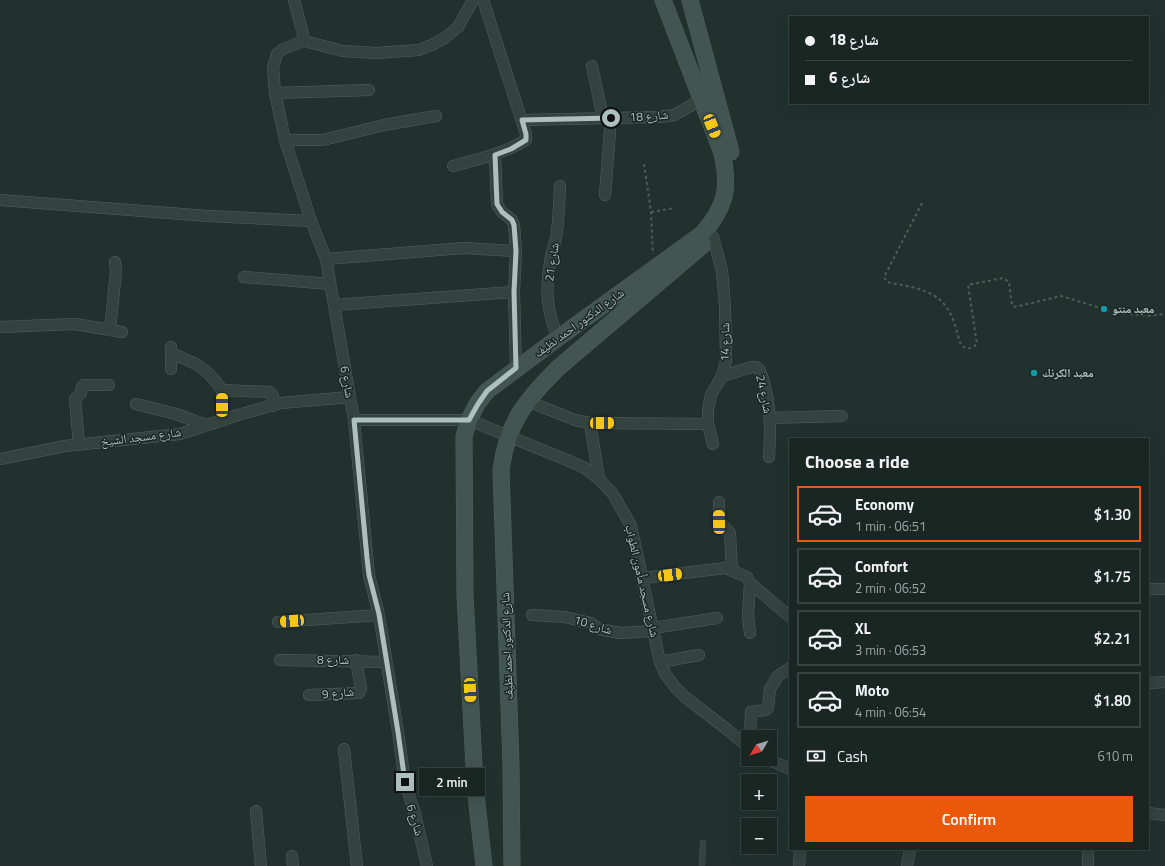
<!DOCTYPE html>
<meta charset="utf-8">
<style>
body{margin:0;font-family:"Titillium Web","Noto Naskh Arabic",sans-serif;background:#222e2a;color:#f1f3f6;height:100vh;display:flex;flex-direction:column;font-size:15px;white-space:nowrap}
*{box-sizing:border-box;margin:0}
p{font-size:13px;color:#9fa5a5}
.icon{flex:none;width:22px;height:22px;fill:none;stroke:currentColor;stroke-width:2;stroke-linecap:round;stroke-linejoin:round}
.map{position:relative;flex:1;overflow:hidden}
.sheet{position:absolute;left:789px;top:438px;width:360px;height:412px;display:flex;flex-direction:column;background:#192622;border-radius:0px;box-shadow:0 4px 16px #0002,0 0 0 1px #374340}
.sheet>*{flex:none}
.top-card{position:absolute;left:789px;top:16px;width:360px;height:88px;border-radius:0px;box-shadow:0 4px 16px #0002,0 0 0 1px #374340;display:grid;align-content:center;height:88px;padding:0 16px;background:#192622}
.needle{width:26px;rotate:232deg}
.tools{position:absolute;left:741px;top:730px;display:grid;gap:8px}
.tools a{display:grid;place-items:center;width:36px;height:36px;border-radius:0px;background:#192622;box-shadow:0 4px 16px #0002,0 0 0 1px #374340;font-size:20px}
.end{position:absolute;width:18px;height:18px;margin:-9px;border:5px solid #aec0bd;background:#111;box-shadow:0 0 0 2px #111}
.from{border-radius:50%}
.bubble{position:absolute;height:28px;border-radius:0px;background:#192622;box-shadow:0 4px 16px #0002,0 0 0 1px #374340;font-size:13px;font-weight:600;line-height:28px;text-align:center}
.car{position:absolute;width:12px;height:24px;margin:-12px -6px;border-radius:5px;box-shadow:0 0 3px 1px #0007;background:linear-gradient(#f5c518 24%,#345 0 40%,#f5c518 0 76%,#345 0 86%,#f5c518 0)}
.top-card b{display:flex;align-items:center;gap:14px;height:38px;font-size:15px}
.top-card b+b{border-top:1px solid #374340}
.top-card i{width:10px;height:10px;background:#f1f3f6}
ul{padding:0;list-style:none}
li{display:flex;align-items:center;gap:12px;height:56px;margin:0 8px 6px;padding:0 8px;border:2px solid #374340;border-radius:0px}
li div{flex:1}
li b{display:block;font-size:15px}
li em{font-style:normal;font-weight:600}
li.active{border-color:#ea580c}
li>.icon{width:36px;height:36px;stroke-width:1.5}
h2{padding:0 16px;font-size:18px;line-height:48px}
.pay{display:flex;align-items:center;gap:10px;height:44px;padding:0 16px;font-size:15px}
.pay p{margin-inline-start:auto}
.cta{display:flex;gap:8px;margin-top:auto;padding:8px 16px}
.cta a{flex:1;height:46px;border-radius:0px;background:#ea580c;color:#fff;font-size:16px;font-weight:600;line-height:46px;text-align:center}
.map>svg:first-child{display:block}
</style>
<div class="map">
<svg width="1165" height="866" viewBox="0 0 1165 866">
<rect width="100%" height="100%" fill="#21322e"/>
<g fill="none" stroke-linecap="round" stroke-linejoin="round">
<g stroke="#51615e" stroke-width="6">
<polyline id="lane" points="702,866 703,843"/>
</g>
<g stroke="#51615e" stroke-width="12">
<g id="street">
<polyline points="294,0 303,34 304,41"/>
<polyline points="592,66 603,118"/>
<polyline points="275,93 369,90"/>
<polyline points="522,120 658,117 674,115 701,100"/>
<polyline points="285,140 323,140 384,125 436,116"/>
<polyline points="495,155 497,204 502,212 512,220 514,225 516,251 514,292 516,368"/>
<path d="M453 166C479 159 503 154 526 140V134L483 0"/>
<polyline points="605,195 611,118"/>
<polyline points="0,200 208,216 311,221"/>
<polyline points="713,237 722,271 725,306 726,361 722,376 711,395 708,409 708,424 713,444"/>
<polyline points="326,259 464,248 516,251"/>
<polyline points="244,277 330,284"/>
<polyline points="334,305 514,292"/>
<polyline points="0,327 75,324 122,332"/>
<polyline points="110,330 116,271 115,262"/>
<path d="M558 338C547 312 545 289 550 262 551 254 554 246 556 238 559 221 559 203 560 186"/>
<polyline points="171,353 196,364 208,373 217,383 222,390 222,420"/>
<polyline points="171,369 171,347"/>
<path d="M722 376 752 367H756L759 369C771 396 771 428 769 457"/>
<polyline points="222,390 270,392 273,396 272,406"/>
<polyline points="527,401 575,420 590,423 708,424"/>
<polyline points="136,404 176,414 206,425"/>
<polyline points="770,418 842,416"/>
<polyline points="354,420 469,420 567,460 585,468 599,479 613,494 631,526 660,662 666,675 675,687 685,697 729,731 748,747"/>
<polyline points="590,423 599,479"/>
<polyline points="79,444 75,399 81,393 82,387 84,385 109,385"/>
<polyline points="0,459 65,446 180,434 238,415 281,403 350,397"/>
<polyline points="719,502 719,522 730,533 732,570"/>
<polyline points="643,578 725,568 747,577 750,583 748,615 750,633"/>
<polyline points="750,583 790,617"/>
<polyline points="1148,589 1165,589"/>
<polyline points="532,615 565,617 591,623 599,629 620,633 654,631"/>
<polyline points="278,622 379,615"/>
<polyline points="653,628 717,618"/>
<polyline points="280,660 386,662"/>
<polyline points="660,662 699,655"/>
<polyline points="1148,683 1165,682"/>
<polyline points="309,695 359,693 361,688 356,660"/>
<polyline points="750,737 751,712 765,710 768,708 770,689 778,676 790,668"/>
<polyline points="344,749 357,866"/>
<polyline points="767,759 790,769"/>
<polyline points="256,811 261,866"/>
<polyline points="1148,813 1165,815"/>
<polyline points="1088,849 1088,866"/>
<polyline points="292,856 293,866"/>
<polyline points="427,866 415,814 405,782 398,732 379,615 369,575 354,420 326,259 311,221 285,140 275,93 273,67 277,54 283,49 304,41 343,51 376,53 419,50 434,44 446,37 458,27 473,0"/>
<polyline points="799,866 800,849"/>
<polyline points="907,866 910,849"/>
</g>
</g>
<g stroke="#51615e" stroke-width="17">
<g id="secondary">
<polyline points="690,0 731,152"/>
<path d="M484 866 475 786 465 595 464 436 469 420 477 404 487 391 558 338 702 234C726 207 730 188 722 153L663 0"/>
<path d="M512 866 511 765 501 470C507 423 525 401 558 368L703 245"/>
</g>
</g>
<g stroke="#4d5f54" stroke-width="2" stroke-dasharray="3 3" stroke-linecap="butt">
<polyline points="644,164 651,212 653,254"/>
<path d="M922 203 884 277 887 282C908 287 934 288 947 308 954 317 957 334 961 345 967 350 972 349 977 344L968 285 1003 278 1009 282 1012 305 1015 307 1061 296 1117 313 1147 316 1165 314"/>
<polyline points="651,212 675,208"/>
</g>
<use href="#lane" stroke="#344340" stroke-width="5.5"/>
<use href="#street" stroke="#344340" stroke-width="11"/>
<use href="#secondary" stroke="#425552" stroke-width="16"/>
</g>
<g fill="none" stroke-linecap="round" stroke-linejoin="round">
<polyline stroke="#aec0bd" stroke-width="5" points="405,782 398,732 379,614 369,575 367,558 354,420 469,420 478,404 487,391 516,368 514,292 516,251 514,225 512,220 502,212 497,204 495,155 511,149 526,140 526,134 522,120 611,118"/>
</g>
<g fill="#0f9aa8" stroke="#1a2724" stroke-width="1.5">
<circle cx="1104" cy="309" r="4"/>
<circle cx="1034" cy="373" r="4"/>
</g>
<g text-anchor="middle" stroke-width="3" stroke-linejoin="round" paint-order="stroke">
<g font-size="12" fill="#aec0bd" stroke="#1a2724">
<text transform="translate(649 116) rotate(-4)" y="4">شارع 18</text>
<text transform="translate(552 262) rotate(-81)" y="4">شارع 21</text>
<text transform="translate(579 323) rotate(-36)" y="4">شارع الدكتور احمد نظيف</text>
<text transform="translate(725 342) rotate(-89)" y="4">شارع 14</text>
<text transform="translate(347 382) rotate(80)" y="4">شارع 6</text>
<text transform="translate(764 394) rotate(78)" y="4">شارع 24</text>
<text transform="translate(141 437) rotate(-7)" y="4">شارع مسجد الشيخ</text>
<text transform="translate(642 581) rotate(77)" y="4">شارع مسجد مأمون الطواب</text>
<text transform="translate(593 625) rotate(17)" y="4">شارع 10</text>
<text transform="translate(507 646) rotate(-92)" y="4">شارع الدكتور احمد نظيف</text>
<text x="333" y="664">شارع 8</text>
<text transform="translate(338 693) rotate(-5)" y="4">شارع 9</text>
<text transform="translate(415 820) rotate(73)" y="4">شارع 6</text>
</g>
<g font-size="12" font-weight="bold" fill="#aec0bd" stroke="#1a2724" text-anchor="start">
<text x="1112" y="313">معبد منتو</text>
<text x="1042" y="377">معبد الكرنك</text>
</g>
</g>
</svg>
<div class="tools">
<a><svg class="needle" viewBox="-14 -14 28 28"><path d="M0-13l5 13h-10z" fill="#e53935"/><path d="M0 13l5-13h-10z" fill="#9fa5a5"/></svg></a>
<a>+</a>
<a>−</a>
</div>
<i class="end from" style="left:611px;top:118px"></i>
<i class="end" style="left:405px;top:782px"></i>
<div class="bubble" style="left:419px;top:768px;width:66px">2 min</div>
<i class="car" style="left:712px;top:126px;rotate:158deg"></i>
<i class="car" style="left:222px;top:405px;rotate:0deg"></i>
<i class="car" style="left:602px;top:423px;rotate:89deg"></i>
<i class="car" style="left:719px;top:522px;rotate:359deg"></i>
<i class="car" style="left:670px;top:575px;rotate:83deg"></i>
<i class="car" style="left:292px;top:621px;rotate:266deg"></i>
<i class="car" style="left:470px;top:690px;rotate:177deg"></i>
<div class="top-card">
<b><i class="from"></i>شارع 18</b>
<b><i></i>شارع 6</b>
</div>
<section class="sheet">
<h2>Choose a ride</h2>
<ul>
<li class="active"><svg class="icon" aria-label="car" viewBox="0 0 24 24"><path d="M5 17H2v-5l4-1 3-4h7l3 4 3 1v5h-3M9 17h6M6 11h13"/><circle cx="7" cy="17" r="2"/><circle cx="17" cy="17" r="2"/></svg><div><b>Economy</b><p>1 min · 06:51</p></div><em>$1.30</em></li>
<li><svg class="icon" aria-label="car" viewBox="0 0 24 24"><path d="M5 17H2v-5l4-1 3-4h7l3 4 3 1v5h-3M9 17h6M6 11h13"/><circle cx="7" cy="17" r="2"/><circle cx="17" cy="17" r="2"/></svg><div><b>Comfort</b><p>2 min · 06:52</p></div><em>$1.75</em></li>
<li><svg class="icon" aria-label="car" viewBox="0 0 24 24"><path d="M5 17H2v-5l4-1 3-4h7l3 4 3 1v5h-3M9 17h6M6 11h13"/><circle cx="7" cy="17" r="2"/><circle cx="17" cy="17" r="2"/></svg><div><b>XL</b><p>3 min · 06:53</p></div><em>$2.21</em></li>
<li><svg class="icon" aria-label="car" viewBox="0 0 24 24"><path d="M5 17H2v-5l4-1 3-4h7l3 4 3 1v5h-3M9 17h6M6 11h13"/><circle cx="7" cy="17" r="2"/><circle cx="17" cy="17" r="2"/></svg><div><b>Moto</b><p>4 min · 06:54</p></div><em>$1.80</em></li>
</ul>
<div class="pay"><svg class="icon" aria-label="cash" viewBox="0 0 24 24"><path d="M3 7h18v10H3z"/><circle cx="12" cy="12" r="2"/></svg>Cash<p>610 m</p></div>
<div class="cta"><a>Confirm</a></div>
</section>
</div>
